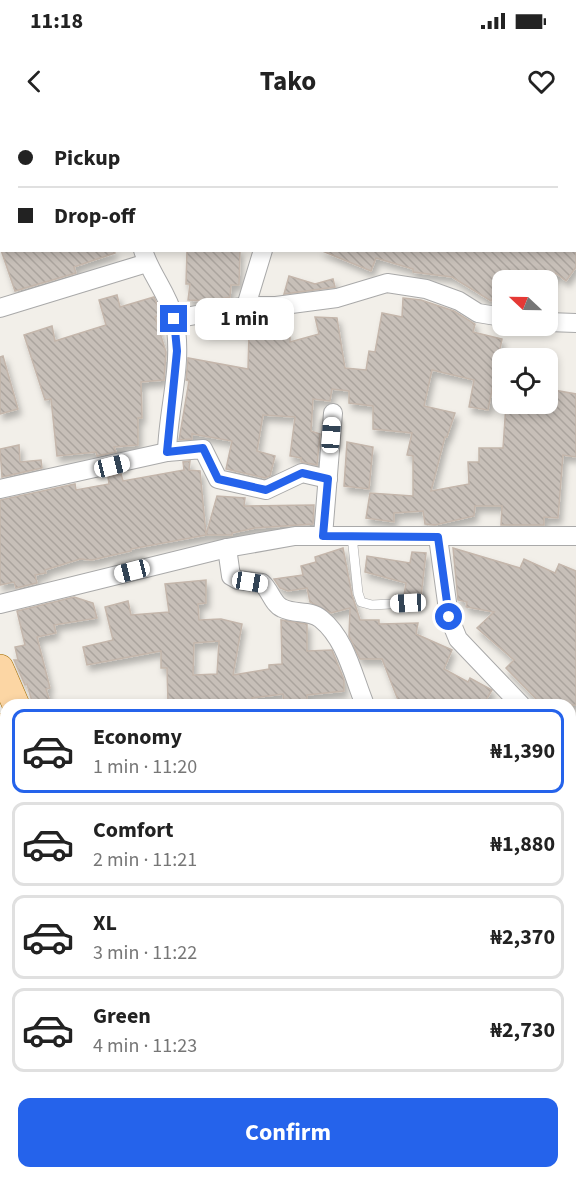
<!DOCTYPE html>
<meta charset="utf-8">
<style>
body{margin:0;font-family:"Source Sans 3",sans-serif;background:#f2f2f2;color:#222;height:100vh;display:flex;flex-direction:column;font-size:22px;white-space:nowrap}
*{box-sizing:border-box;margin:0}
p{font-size:20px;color:#767676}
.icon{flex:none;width:33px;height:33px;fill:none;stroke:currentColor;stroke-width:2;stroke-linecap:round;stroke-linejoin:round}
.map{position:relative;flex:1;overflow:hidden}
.sheet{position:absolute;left:0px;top:579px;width:576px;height:480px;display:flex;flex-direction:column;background:#fff;border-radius:18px 18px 0 0;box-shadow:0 3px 9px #0003}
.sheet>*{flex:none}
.top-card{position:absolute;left:0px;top:0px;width:576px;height:132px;box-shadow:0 3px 9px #0003;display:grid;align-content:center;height:132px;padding:0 18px;background:#fff}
.needle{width:39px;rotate:292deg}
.tools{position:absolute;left:492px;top:150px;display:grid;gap:12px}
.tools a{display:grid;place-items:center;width:66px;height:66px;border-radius:12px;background:#fff;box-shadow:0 3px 9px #0003;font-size:30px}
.end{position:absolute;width:27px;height:27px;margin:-14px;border:8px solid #2563eb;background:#fff;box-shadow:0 0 0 3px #fff}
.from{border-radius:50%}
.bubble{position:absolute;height:42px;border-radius:12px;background:#fff;box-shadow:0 3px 9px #0003;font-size:20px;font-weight:700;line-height:42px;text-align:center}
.car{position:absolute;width:18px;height:36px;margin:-18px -9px;border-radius:8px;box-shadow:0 0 4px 2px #0007;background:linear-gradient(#fff 24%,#345 0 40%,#fff 0 76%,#345 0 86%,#fff 0)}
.top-card b{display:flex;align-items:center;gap:21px;height:57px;font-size:22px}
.top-card b+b{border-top:2px solid #e0e0e0}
.top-card i{width:15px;height:15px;background:#222}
ul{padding:10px 0 0;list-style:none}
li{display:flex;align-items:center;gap:18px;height:84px;margin:0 12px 9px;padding:0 6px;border:3px solid #e0e0e0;border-radius:12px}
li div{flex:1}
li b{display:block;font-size:22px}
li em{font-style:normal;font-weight:700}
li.on{border-color:#2563eb}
li>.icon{width:54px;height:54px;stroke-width:1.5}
.primary-button{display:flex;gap:12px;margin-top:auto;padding:12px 18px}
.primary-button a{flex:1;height:69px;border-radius:12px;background:#2563eb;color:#fff;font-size:24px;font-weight:700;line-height:69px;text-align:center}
.status{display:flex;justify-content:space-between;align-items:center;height:42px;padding:0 30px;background:#fff;direction:ltr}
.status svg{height:16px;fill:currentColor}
header{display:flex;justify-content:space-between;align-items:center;height:78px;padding:0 18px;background:#fff;font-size:27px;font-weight:700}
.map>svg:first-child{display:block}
</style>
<div class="status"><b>11:18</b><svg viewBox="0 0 49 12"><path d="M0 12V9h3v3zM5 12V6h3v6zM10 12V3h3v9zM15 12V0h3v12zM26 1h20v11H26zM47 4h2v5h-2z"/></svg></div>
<header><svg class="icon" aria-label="back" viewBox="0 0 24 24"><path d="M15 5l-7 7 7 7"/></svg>Tako<svg class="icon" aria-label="heart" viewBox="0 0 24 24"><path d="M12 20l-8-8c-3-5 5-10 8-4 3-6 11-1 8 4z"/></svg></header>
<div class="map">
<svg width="576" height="1059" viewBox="0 0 576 1059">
<defs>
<pattern id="building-back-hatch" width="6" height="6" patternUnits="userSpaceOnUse" patternTransform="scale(1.5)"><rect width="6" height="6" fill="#c7bfb8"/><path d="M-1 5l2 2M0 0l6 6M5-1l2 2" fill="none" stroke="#aba49e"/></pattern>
<filter id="shadow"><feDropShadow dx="3" dy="5.5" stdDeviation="3" flood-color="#0004"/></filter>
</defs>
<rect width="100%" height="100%" fill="#f2efe9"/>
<g fill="url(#building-back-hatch)" stroke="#c4b6ab" stroke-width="1.5" fill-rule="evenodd" filter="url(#shadow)">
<polygon points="1,130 114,130 115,133 74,147 76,153 15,171"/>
<polygon points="187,130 240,130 239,165 231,165 230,177 208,181 188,180 190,164 186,164"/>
<polygon points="320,130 576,130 576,147 566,161 556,153 551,160 502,160 502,181 493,177 491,181 452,157 413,152 413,149 376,138 371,151"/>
<polygon points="289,156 315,164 333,159 335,167 284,174"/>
<polygon points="117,175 120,187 154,177 161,194 155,197 166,232 164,260 141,262 142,298 138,298 138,325 114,327 116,332 97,336 96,332 57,336 51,279 45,280 24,215 52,206 55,221 106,205 99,180"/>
<polygon points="403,178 421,180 454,191 475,204 473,212 502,219 488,290 469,287 474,260 432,250 424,286 455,293 447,317 445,317 431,371 469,364 468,342 479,342 479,328 503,328 506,284 548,284 548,269 576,274 576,337 563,335 558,398 544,397 544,405 501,405 502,386 475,386 474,396 435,405 425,404 423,391 394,393 394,402 366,398 370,373 413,376 413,336 407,335 412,313 373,309 373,286 349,283 349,271 332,269 330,281 313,279 311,311 320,314 317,345 301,342 301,338 290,336 295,297 263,295 257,331 275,336 270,356 265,358 226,349 232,321 192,314 192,319 179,320 189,261 186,260 188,238 248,249 249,212 208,211 208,204 240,199 279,197 279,214 290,215 290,222 319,214 315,197 337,198 345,248 366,250 369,231 375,232 382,193 402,197"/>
<polygon points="3,236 18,289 0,294 0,237"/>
<polygon points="347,322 373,327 369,369 344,366"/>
<polygon points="19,325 20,342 41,340 42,348 2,357 0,329"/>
<polygon points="190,341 189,350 200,351 206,415 217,376 245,378 244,386 314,385 313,404 255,408 232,413 232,415 206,415 131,429 131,431 92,440 80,439 45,450 46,453 35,455 37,463 16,468 14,462 0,465 0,380 75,364 76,370 109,364 108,357 121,354 123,361 184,350 183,342"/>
<polygon points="343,428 352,475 360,500 379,500 379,504 418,503 416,514 452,530 444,549 468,562 470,558 492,570 483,585 400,585 382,539 360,539 349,516 350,488 331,493 310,482 307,468 288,471 280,468 274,459 303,455 301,446 316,442 315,437"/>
<polygon points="453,428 520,448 524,439 555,453 559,444 576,451 576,585 542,585 506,548 514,540 477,508 494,492 466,487 467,482 458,480"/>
<polygon points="412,432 426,433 421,477 404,475 406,463 365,452 367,436 410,443"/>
<path d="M206 460V483L198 484 199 500 221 499 242 504 233 555 269 549V545L282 544 281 500 307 504V531L332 530 344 560V571L307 575V585H284L283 574 252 578 253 585H221V581L168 583 167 548H161V531L87 545 83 527 113 520 105 487 128 481 131 495 169 492 165 464ZM219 521 217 554 193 555 194 523Z"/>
<polygon points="74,477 93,483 97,498 54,505 56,513 37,517 50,568 46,569 51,585 33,585 27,564 25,565 14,540 18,540 15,527 25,525 17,491"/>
</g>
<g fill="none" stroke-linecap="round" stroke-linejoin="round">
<g stroke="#a9a9a9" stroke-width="10">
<polyline id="lane" points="352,416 358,473 361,482 372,485 408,483"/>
</g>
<g stroke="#a9a9a9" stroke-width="20">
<g id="street">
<polyline points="106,0 106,2"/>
<polyline points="337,0 341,2"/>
<polyline points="305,2 305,0"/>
<polyline points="574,38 576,35"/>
<polyline points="574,85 576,86"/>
<path d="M143 130C150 154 168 173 174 198 184 241 168 288 167 332"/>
<polyline points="246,186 263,130"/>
<polyline points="0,188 147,143"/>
<polyline points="174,199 246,186 276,186 337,178 387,163 426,169 459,181 478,193 502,197"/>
<polyline points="548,202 576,203"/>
<polyline points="0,369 167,332 203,329 218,359 266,370 302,353 328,359"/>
<polyline points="323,416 333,293"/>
<polyline points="438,417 449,497 458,519 521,585"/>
<path d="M227 428 231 456 238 460 262 463C270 470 273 484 282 488 295 495 309 489 321 499 346 519 353 556 365 585"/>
<polyline points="0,484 227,428 295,416 576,416"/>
<polyline points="570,639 576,646"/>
<polyline points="0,786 6,800"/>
<polyline points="570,934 576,931"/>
<polyline points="0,1020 6,1018"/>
<polyline points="570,1039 576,1049"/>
<polyline points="109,1053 111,1059"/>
<polyline points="354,1059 365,1053"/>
</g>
</g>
<g stroke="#a06b00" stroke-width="28">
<g id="primary">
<polyline points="0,548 16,585"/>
<polyline points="0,607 6,622"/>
<polyline points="178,1053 180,1059"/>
<polyline points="203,1053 205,1059"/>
</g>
</g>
<use href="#lane" stroke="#fff" stroke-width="9"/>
<use href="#street" stroke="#fff" stroke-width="18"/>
<use href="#primary" stroke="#fcd6a4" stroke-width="27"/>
</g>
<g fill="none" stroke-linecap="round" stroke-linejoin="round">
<polyline stroke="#2563eb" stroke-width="8" points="174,199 177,231 167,332 203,328 218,359 266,370 302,353 328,359 323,416 438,417 449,497"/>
</g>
</svg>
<div class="tools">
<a><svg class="needle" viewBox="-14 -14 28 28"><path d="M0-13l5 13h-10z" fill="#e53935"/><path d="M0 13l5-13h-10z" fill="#767676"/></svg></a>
<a><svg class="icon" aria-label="locate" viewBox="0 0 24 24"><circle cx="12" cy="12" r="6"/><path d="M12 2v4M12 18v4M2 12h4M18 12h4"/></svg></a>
</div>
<i class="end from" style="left:449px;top:497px"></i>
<i class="end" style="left:174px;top:199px"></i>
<div class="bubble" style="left:195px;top:178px;width:99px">1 min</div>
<i class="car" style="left:331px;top:315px;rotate:4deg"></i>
<i class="car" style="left:112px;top:346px;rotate:76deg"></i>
<i class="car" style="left:132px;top:451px;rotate:256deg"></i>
<i class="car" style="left:250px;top:462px;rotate:99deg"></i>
<i class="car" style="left:408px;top:483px;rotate:267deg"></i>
<div class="top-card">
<b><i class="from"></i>Pickup</b>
<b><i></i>Drop-off</b>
</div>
<section class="sheet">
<ul>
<li class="on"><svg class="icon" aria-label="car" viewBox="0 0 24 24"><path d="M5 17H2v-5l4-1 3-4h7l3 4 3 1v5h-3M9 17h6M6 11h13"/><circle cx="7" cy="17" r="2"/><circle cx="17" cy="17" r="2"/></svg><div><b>Economy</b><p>1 min · 11:20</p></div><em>₦1,390</em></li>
<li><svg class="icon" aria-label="car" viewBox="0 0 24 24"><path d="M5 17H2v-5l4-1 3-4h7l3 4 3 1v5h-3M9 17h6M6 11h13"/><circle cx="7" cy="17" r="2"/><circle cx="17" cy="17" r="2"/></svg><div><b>Comfort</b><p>2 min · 11:21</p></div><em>₦1,880</em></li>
<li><svg class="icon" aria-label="car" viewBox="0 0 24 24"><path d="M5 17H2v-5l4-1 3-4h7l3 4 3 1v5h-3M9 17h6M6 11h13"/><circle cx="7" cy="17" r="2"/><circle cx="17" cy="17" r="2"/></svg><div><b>XL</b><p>3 min · 11:22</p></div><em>₦2,370</em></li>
<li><svg class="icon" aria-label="car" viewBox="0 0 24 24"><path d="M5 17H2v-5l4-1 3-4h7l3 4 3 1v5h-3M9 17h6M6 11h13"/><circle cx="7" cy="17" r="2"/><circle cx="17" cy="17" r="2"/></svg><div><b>Green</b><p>4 min · 11:23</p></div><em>₦2,730</em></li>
</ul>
<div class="primary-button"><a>Confirm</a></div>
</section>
</div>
